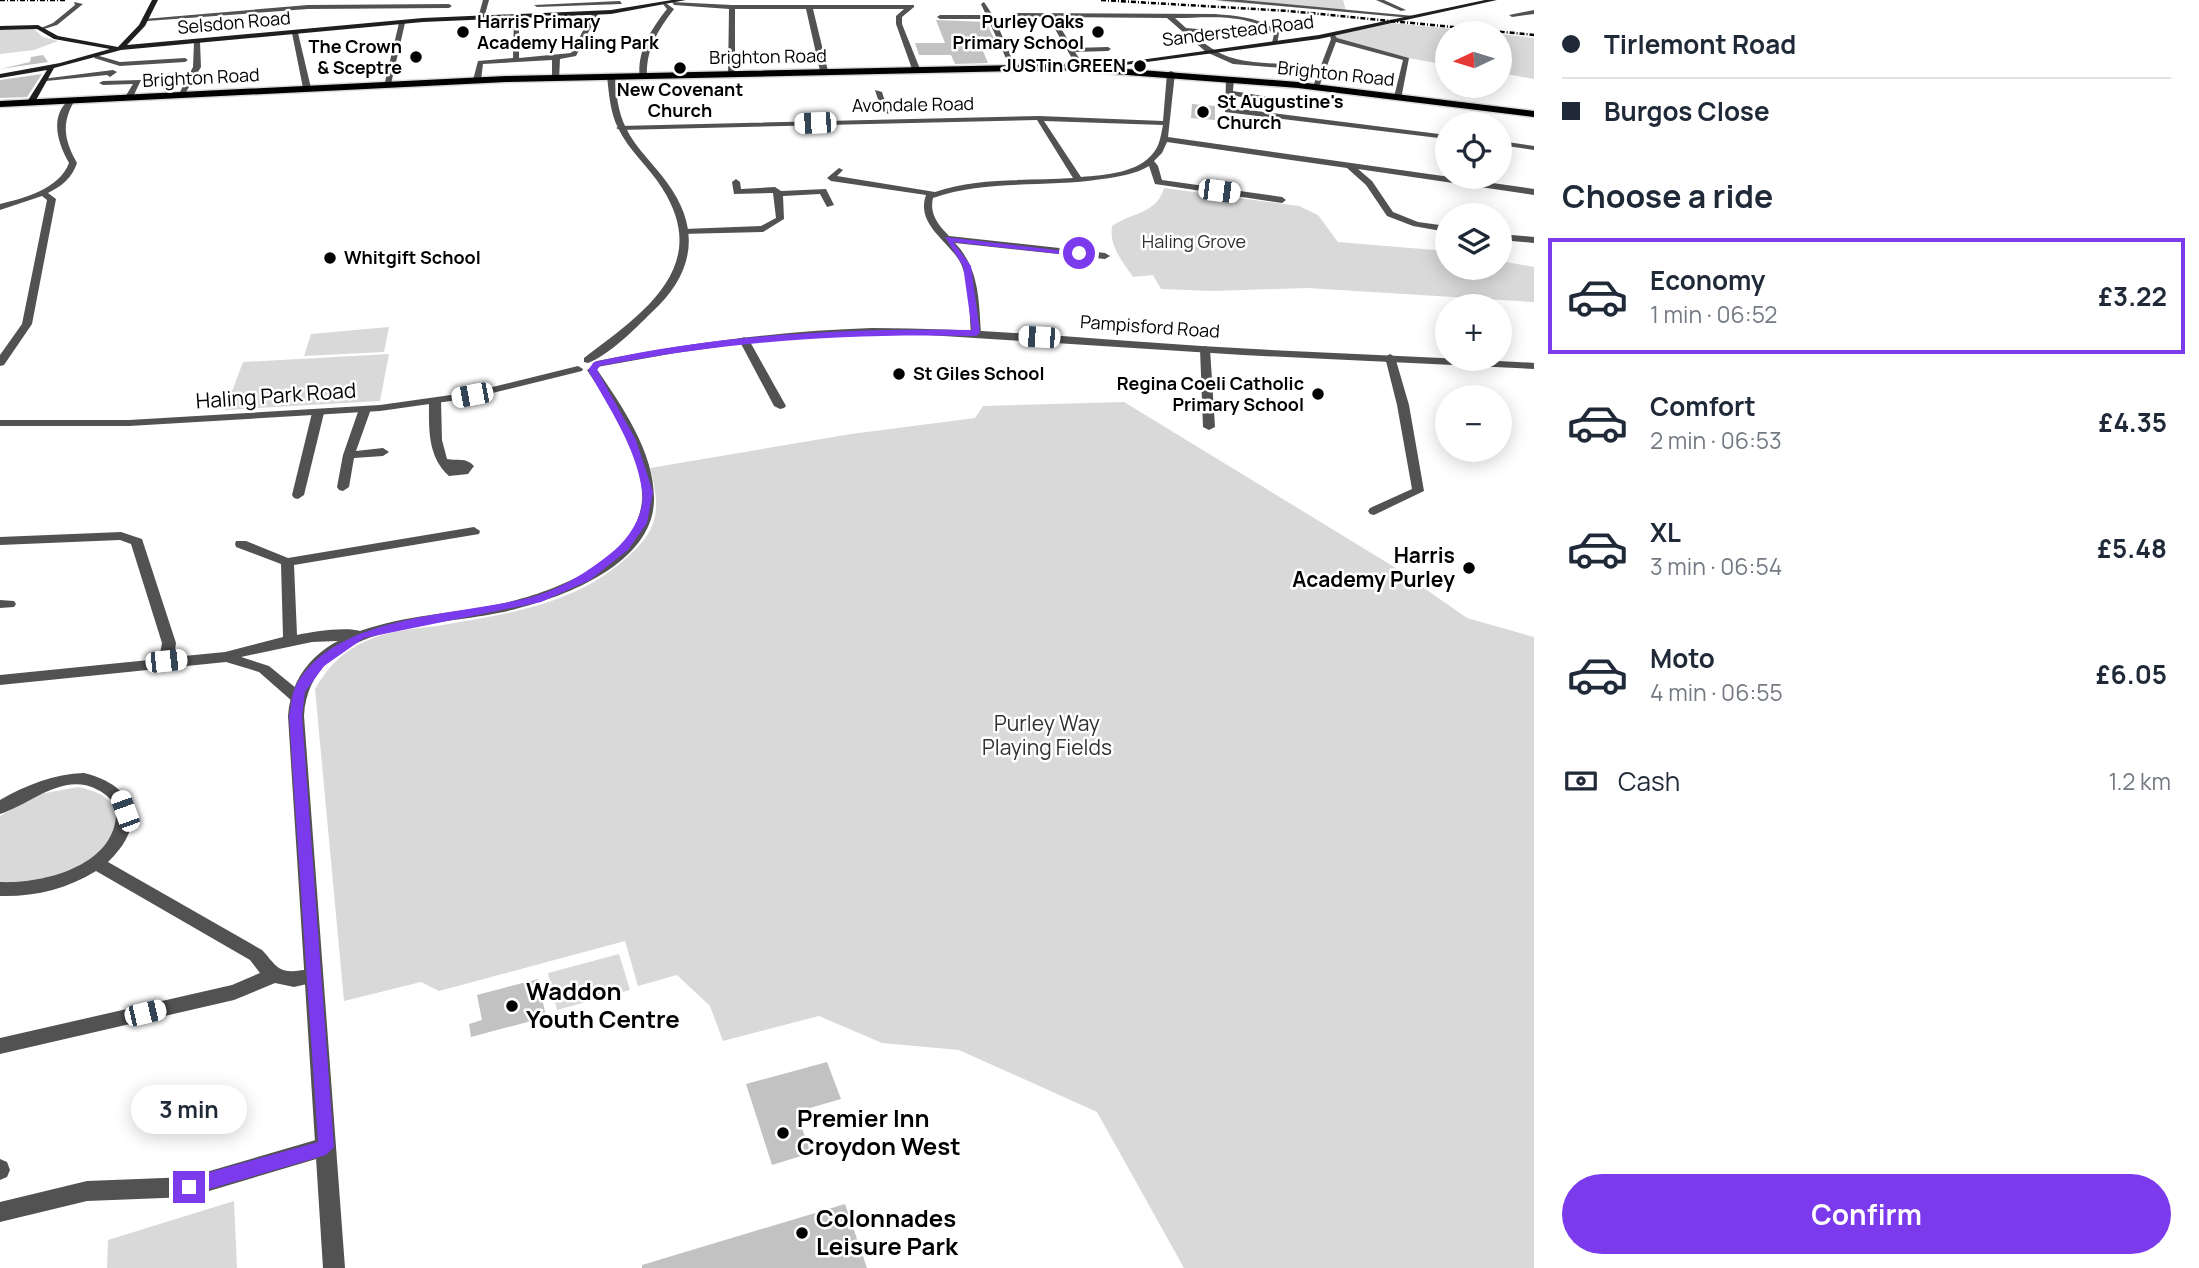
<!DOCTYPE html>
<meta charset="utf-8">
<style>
body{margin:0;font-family:Manrope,sans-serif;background:#f2f2f3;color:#1f2937;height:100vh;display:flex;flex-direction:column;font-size:26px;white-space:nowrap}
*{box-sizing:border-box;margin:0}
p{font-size:23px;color:#747a83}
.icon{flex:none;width:38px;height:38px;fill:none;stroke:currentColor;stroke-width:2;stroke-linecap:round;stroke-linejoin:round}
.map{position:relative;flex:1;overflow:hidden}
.sheet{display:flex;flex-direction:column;background:#fff;width:665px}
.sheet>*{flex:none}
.hud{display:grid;align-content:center;height:154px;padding:0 28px;background:#fff}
.needle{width:46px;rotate:266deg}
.buttons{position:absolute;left:1435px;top:21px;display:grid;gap:14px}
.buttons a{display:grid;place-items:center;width:77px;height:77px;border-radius:50%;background:#fff;box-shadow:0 4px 18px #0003;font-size:35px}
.end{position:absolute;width:32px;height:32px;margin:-16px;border:9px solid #7c3aed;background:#fff;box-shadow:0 0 0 4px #fff}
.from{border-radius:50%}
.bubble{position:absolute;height:49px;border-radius:24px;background:#fff;box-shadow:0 4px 18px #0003;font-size:23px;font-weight:700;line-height:49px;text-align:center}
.car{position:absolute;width:21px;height:42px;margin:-21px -10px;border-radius:9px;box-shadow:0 0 5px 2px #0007;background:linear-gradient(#fff 24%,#345 0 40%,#fff 0 76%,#345 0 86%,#fff 0)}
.hud b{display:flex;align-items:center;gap:24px;height:66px;font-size:26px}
.hud b+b{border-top:2px solid #e0e1e3}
.hud i{width:18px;height:18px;background:#1f2937}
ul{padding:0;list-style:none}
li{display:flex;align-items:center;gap:21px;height:116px;margin:0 14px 10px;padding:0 14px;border:4px solid transparent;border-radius:0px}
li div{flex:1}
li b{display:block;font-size:26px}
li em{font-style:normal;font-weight:700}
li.selected{border-color:#7c3aed}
li>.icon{width:63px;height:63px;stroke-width:1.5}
h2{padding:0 28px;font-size:32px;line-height:84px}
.pay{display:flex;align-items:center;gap:18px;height:77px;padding:0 28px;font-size:26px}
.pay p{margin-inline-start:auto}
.button{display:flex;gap:14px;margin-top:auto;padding:14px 28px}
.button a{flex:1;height:80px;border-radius:42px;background:#7c3aed;color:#fff;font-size:28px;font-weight:700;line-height:80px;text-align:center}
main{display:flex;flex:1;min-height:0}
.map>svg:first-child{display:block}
</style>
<main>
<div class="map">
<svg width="1534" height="1268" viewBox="0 0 1534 1268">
<rect width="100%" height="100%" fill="#fff"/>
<g fill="#d9d9d9">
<polygon points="1214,0 1343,0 1346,11 1224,2"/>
<polygon points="1394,23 1494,33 1447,33 1447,65 1408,58 1336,39 1335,35"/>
<polygon points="34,29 43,37 58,41 34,50 0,54 0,30"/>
<polygon points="1500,34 1534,38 1534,79 1500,73"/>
<path d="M1164 188 1299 206 1318 215 1338 242 1447 251V268H1500V261L1534 267V302L1307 288 1213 291 1161 289 1153 275 1133 277C1122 261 1109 246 1112 226 1132 212 1157 214 1164 188Z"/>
<polygon points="389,327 384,352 304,356 311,334"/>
<polygon points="389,354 380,401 225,410 243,362"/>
<path d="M1124 402 1391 565 1467 618 1534 637V1268H1184L1097 1112 959 1050 882 1043 819 1016 723 1041 710 1006 677 975 638 986 625 941 439 991 421 982 344 1001 315 689C328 667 341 653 364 642 386 631 413 629 437 626 502 615 570 606 622 562 658 531 662 513 650 468L851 434 975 418 983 406Z"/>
<path d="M78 787C148 800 108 857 65 876 48 884 19 882 0 884V816L35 795Z"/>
<polygon points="619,954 630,990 557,1010 548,973"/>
<polygon points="234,1201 237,1268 107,1268 108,1240"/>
</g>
<g fill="#c2c2c2">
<polygon points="936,20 986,22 1000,51 983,51 988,63 955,64 951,55 919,55 915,43 945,43"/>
<polygon points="43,55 48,62 0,69 30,62 31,57"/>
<polygon points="42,74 27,97 0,98 0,80"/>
<polygon points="1192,104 1215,106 1215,120 1191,118"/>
<polygon points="538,979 546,1017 471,1037 469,1024 482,1020 477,995"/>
<polygon points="827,1062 841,1099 796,1112 811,1153 772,1165 746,1084"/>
<polygon points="845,1204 867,1268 642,1268 642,1265"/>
</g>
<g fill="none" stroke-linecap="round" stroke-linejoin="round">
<g stroke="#dbdbdb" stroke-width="3">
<polygon id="primary" points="1061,64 1298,82 1534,111 1534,117 1298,88 1061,70 506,82 0,107 0,101 506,76"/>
</g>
<g fill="#525252" fill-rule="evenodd">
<polygon points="483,0 489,0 484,18 481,20 478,18"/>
<polygon points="1216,0 1242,0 1414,16 1411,18"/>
<polygon points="1376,0 1384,0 1406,10 1401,11"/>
<polygon points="620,1 622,4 537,7 534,5"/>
<polygon points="74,2 83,4 57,25 41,30 41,28 53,23 75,5"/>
<polygon points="672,2 732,5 914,5 914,7 902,17 902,24 920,69 916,71 912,69 896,24 896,16 904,9 813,9 828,71 824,73 820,71 806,9 735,9 735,74 728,76 729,9 674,5"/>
<polygon points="984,2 994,17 1016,68 1010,67 988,19 940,19 937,17 940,15 986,15 981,4"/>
<path d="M663 4H667L674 9C658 30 646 49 647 76L640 78C636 52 652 28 667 9Z"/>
<polygon points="308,5 449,4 452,6 449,8 308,9 147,21 144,19"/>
<polygon points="1534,10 1534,14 1512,17 1509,15"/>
<polygon points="595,12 598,14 576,56 560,59 559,80 552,78 552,60 483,64 481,80 477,82 473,80 478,61 513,58 514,16 519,17 519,58 571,53 592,14"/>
<path d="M1013 13 1215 14C1238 16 1261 17 1279 33L1277 44 1272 43 1274 34C1248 12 1206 18 1175 18L1186 28 1221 31 1219 34 1191 32C1223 61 1238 61 1280 64L1284 60 1287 62 1282 68 1233 64 1206 52 1167 18 1054 17 1073 48 1108 47 1111 49 1108 51 1075 52 1085 67 1081 69 1077 67 1048 17 1011 16Z"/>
<polygon points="402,21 405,23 391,84 384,86 399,23"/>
<polygon points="295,31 298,33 311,88 307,90 303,88 292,33"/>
<polygon points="1329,33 1333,33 1337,38 1409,58 1401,99 1394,97 1403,60 1336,42 1319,87 1312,89 1331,39"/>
<polygon points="197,40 200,42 201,67 186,92 180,92 193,67 194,42"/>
<polygon points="96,55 120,62 185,58 188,60 185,62 120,66 94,58"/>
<polygon points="113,70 117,72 110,77 107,75 46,81 42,79"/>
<path d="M1171 71 1175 73 1168 137 1534 189V195L1358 169 1372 181 1393 212 1418 222 1447 226V232L1413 226 1387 216 1366 185 1347 168 1167 142 1162 153 1154 161 1158 166 1162 180 1282 197 1286 200 1282 203 1155 184 1149 166C1136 174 1118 177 1102 179 1046 188 986 179 933 198 929 215 939 225 949 236L1105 253 1110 256 1105 259 955 243C979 268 979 300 981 333L976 336 971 333C969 311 970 287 962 266 952 242 915 226 926 195L831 181 827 178 839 168 843 170 837 176 935 192C978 177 1028 181 1073 178L1037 120 620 130 616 128 620 126 1039 116 1163 121 1167 73ZM1044 121 1163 125C1161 134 1160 145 1154 152 1139 173 1105 175 1081 177Z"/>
<polygon points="1230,77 1234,79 1233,91 1288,100 1284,102 1233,96 1232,108 1447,135 1447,139 1225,112 1226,79"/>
<polygon points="141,80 133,97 129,99 125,97 133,84 103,85 99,83 103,81"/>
<polygon points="875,90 882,92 889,114 882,112"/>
<path d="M71 98 75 100C61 123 64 140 77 163 72 178 62 186 48 193L56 199 32 324 4 365 0 366V355L22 324 47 200 42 196 0 210V204C25 198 59 189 69 163 57 142 49 115 71 98Z"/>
<polygon points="1500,141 1534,146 1534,150 1500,145"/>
<polygon points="736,179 740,182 741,189 775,187 781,191 826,189 834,205 827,207 820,194 783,196 784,219 763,232 681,234 679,232 684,229 761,226 776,218 773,193 734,194 732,182"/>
<polygon points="1500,234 1534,237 1534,243 1500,240"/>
<polygon points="744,337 749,340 786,406 784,408 780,409 774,406 739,340"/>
<polygon points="1205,346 1210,349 1215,427 1209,430 1203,427 1200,349"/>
<polygon points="1390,354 1395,357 1409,405 1424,491 1374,515 1370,514 1368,511 1370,508 1412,489 1397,405 1385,357"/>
<path d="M435 398 441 401 442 440 447 459C457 461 466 457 474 466L468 474 449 476C427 456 429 428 429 401Z"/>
<polygon points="365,406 371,409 356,451 383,448 389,452 383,456 354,458 349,487 343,491 339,490 337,487 343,455 359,409"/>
<polygon points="318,410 324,413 304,495 298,499 294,498 292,495 312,413"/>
<path d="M474 527 480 531 479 534 294 565 297 635C313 632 356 624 368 635L361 640 312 642 241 657 269 666 302 693 304 697 302 701H292L259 672 226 662 0 685V675L159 659 162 643 131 544 120 540 0 545V537L121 532 142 539 176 643 174 657 225 652 283 637 281 564 236 547 235 544 236 541H246L288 558Z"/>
<polygon points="0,600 14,601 16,604 14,607 0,608"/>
<path d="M84 773C137 786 148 824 108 862L262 950C267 955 273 964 279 968 291 976 307 966 320 971L323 976 320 981 294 987 275 983 234 1000 0 1054V1038L232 985 260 973 250 960 96 871C67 889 34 897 0 896V882C44 884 119 865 116 809 113 800 106 794 98 790 63 771 30 805 0 814V800C26 785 54 774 84 773Z"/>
<polygon points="326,1137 333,1140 336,1147 333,1154 189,1197 87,1201 0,1222 0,1202 87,1181 189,1177"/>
<polygon points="0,1159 7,1162 10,1170 7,1177 0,1180"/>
</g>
<g fill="#525252" fill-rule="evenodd">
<path d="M611 74 615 76C616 94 618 112 626 128 636 149 655 165 668 184 702 231 693 275 651 313 635 329 609 355 588 363L584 362V358C642 314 713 267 662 188 649 167 629 151 618 128 610 112 609 94 607 76Z"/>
<path d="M872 328C982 328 1091 339 1201 346 1313 353 1424 356 1534 363V369L1243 355 912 334 833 336 754 342 675 353 597 367 592 364 597 361C688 343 779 331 872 328Z"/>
<polygon points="578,366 583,369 582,371 472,398 380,411 129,426 0,426 0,420 129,420 380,405 472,392"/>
<path d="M592 367 596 368C621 405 654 451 654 498 655 567 553 602 498 613 431 627 310 623 304 716L345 1268H323L288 716C297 614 427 620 500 604 551 593 636 562 642 501 645 459 609 403 587 370Z"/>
</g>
<g fill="#1f1f1f" fill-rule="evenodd">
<polygon points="152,0 158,0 145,26 127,45 423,18 611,10 672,0 686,0 611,14 423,22 121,50 54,68 35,102 31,104 27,102 47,70 0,78 0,74 60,63 110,49 54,39 37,29 0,30 0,26 38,25 58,36 118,47 139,25"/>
<polygon points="1485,0 1497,0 1319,39 1087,70 1083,68 1319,35"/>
</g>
<use href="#primary" fill="#000" fill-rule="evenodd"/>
<g stroke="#000" stroke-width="2.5" stroke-dasharray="5 2 1 2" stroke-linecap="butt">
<polyline points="0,0 67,0"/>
<polyline points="1101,0 1289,11 1534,35"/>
</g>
</g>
<path fill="#7c3aed" d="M945 237 1082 253 1079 256 953 242 971 266 980 333 976 336C844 333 730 341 600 366L597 370 636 440 653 492 647 523 628 550 590 580 541 602 364 638 324 666 305 692 302 716 334 1147 326 1155 189 1195 183 1192 181 1187 183 1181 189 1178 318 1142 289 716C291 708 291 698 294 690 329 613 460 616 532 597 561 589 587 572 610 554 628 540 646 515 642 490 636 447 609 408 588 370L594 362C719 334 845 328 972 330L963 266Z"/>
<g fill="#000" stroke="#fff" stroke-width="2.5">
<circle cx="463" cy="32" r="7"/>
<circle cx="1098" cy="32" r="7"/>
<circle cx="416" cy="57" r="7"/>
<circle cx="1140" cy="66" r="7"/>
<circle cx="680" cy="68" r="7"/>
<circle cx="1203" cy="112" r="7"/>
<circle cx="330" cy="258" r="7"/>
<circle cx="899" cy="374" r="7"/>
<circle cx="1318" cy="394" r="7"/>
<circle cx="1469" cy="568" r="7"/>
<circle cx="512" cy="1006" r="7"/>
<circle cx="783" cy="1133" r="7"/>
<circle cx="802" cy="1233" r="7"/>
</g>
<g text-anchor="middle" stroke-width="5" stroke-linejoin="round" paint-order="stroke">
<g font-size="18" font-weight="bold" fill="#000" stroke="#fff" text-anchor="start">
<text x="477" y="28">Harris Primary<tspan x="477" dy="21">Academy Haling Park</tspan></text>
<text x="1084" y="28" text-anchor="end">Purley Oaks<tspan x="1084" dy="21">Primary School</tspan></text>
<text x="402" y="53" text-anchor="end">The Crown<tspan x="402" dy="21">&amp; Sceptre</tspan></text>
<text x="1126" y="72" text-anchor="end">JUSTin GREEN</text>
<text x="680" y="96" text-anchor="middle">New Covenant<tspan x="680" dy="21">Church</tspan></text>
<text x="1217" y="108">St Augustine's<tspan x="1217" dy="21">Church</tspan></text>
<text x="344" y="264">Whitgift School</text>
<text x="913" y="380">St Giles School</text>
<text x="1304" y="390" text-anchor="end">Regina Coeli Catholic<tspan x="1304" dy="21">Primary School</tspan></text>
</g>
<g font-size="18" fill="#000" stroke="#fff">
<text transform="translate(234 23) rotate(-5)" y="6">Selsdon Road</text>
<text transform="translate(1238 31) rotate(-7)" y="6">Sanderstead Road</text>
<text transform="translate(768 57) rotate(-1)" y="6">Brighton Road</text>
<text transform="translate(1336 74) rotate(6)" y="6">Brighton Road</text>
<text transform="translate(201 78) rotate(-3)" y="6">Brighton Road</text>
<text transform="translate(913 105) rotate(-1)" y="6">Avondale Road</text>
<text transform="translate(1150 327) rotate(4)" y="6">Pampisford Road</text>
</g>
<g font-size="18" fill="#303030" stroke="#fff">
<text x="1194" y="248">Haling Grove</text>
</g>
<g font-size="21" fill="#000" stroke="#fff">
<text transform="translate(276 396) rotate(-4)" y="7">Haling Park Road</text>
</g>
<g font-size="21" font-weight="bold" fill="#000" stroke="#fff" text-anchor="end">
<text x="1455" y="563">Harris<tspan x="1455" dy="24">Academy Purley</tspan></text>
</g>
<g font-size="21" fill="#303030" stroke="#fff">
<text x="1047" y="731">Purley Way<tspan x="1047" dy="24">Playing Fields</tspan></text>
</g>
<g font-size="24" font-weight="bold" fill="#000" stroke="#fff" text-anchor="start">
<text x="526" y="1000">Waddon<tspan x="526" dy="28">Youth Centre</tspan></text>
<text x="797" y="1127">Premier Inn<tspan x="797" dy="28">Croydon West</tspan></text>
<text x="816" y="1227">Colonnades<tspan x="816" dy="28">Leisure Park</tspan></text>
</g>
</g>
</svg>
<div class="buttons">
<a><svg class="needle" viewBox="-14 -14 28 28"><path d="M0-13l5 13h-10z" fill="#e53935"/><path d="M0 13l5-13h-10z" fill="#747a83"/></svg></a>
<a><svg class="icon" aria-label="locate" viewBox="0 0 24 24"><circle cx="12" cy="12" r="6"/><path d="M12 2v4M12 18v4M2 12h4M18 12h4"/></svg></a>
<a><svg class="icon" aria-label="layers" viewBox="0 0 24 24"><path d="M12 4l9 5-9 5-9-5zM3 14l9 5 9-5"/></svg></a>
<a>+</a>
<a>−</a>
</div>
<i class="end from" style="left:1079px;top:253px"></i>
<i class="end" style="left:189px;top:1187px"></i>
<div class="bubble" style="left:131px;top:1085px;width:116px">3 min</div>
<i class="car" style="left:815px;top:123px;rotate:268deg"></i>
<i class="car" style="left:1219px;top:191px;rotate:97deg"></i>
<i class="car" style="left:1039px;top:337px;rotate:273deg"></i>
<i class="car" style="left:472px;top:395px;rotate:259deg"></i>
<i class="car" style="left:166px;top:661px;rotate:84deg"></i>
<i class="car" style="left:125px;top:811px;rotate:340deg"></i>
<i class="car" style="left:145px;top:1013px;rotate:77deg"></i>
</div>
<section class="sheet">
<div class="hud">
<b><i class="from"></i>Tirlemont Road</b>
<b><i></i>Burgos Close</b>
</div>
<h2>Choose a ride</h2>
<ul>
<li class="selected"><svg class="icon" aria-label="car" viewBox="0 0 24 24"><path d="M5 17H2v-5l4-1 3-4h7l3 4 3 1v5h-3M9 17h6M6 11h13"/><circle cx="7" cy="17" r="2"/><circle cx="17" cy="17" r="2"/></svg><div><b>Economy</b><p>1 min · 06:52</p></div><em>£3.22</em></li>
<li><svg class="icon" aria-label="car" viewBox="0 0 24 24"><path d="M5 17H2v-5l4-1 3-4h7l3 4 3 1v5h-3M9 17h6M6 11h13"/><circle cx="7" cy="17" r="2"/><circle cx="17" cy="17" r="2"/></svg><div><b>Comfort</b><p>2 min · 06:53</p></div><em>£4.35</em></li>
<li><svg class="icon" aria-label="car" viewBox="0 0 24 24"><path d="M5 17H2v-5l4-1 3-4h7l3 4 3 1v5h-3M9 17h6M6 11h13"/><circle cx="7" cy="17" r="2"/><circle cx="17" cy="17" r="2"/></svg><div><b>XL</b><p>3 min · 06:54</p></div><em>£5.48</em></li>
<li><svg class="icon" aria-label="car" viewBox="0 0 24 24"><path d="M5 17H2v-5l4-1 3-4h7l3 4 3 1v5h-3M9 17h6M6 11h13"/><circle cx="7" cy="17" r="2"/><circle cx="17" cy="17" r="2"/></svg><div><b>Moto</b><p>4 min · 06:55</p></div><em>£6.05</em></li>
</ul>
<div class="pay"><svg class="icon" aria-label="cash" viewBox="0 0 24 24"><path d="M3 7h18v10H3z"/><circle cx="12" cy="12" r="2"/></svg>Cash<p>1.2 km</p></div>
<div class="button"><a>Confirm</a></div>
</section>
</main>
